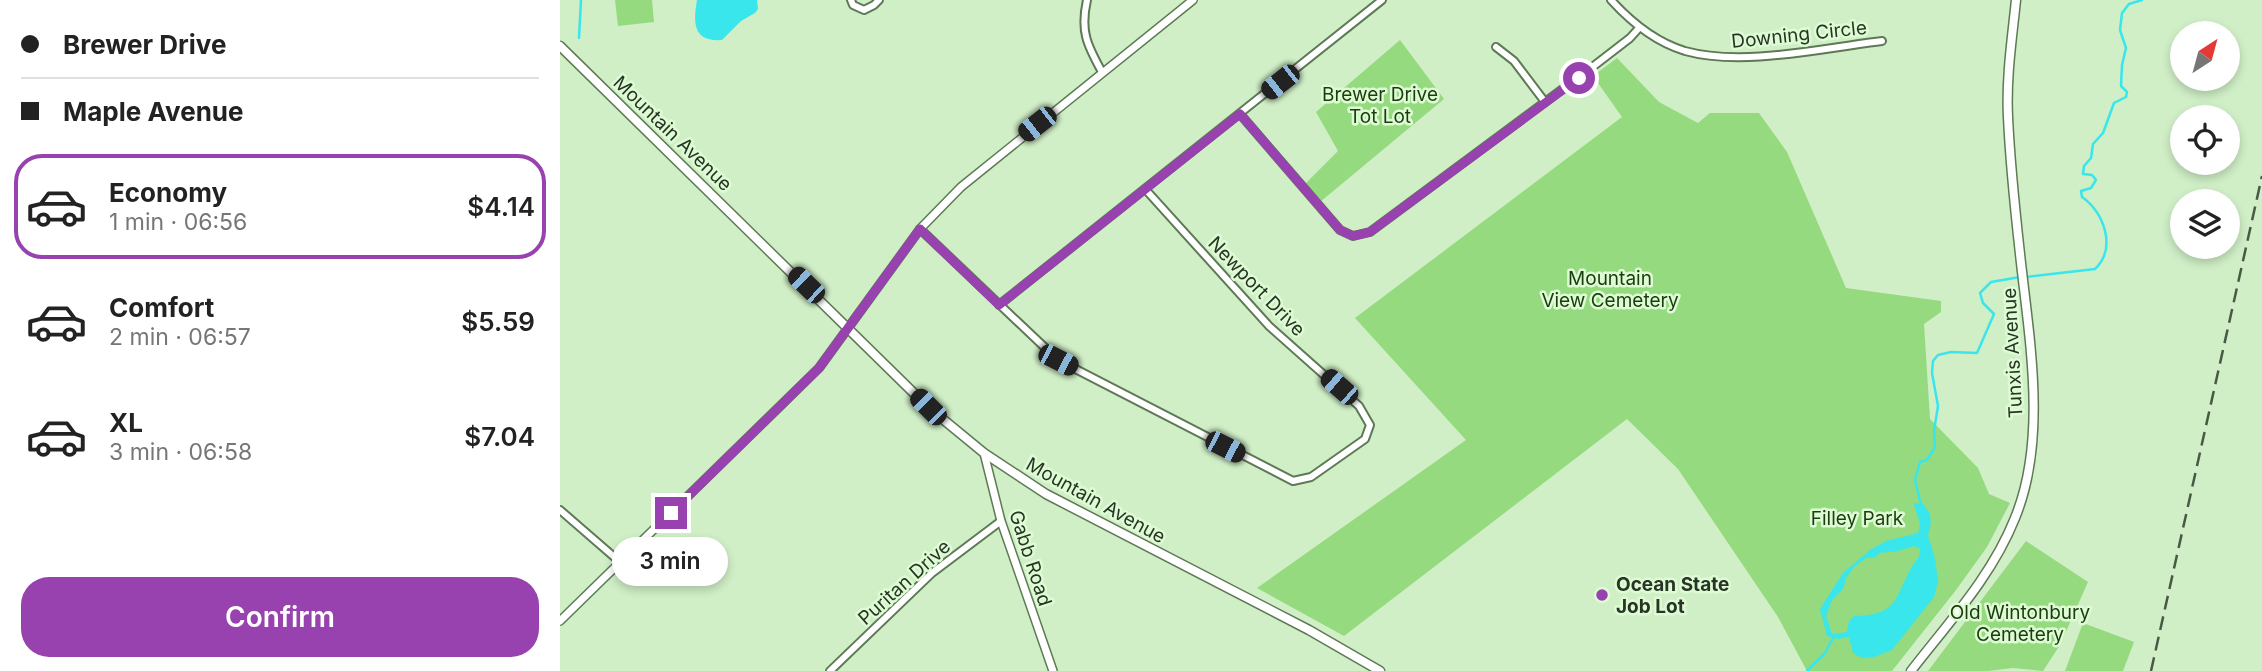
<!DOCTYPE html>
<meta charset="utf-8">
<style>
body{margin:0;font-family:Inter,sans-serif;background:#f6f6f6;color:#222;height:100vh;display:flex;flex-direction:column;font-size:26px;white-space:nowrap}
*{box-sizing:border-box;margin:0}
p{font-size:23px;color:#767676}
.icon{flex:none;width:38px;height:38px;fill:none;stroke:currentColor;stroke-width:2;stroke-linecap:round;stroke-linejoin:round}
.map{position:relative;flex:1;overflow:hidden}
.side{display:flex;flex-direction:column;background:#fff;width:560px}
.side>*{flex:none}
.top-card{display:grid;align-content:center;height:154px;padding:0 21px;background:#fff}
.needle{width:46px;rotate:36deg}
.controls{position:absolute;left:1610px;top:21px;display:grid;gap:14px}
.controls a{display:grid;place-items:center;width:70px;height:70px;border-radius:50%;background:#fff;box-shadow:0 4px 10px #0003;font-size:35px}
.end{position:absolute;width:32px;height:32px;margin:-16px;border:9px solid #9742af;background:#fff;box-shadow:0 0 0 4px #fff}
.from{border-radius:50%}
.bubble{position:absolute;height:49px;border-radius:24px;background:#fff;box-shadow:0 4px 10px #0003;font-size:23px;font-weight:600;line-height:49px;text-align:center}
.car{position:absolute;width:21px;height:42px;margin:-21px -10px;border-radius:9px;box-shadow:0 0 5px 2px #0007;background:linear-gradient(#222 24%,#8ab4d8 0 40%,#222 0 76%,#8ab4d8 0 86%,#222 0)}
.top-card b{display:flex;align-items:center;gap:24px;height:66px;font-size:26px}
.top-card b+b{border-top:2px solid #e0e0e0}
.top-card i{width:18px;height:18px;background:#222}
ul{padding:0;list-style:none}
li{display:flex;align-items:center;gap:21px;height:105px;margin:0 14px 10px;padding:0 7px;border:4px solid transparent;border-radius:28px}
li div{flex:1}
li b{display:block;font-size:26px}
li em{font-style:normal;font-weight:600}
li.selected{border-color:#9742af}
li>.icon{width:63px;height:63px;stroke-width:1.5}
.cta{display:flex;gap:14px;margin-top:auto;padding:14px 21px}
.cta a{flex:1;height:80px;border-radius:28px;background:#9742af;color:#fff;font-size:28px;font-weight:600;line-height:80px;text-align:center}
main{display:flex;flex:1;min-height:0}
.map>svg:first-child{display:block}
</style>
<main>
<section class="side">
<div class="top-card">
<b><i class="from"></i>Brewer Drive</b>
<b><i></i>Maple Avenue</b>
</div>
<ul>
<li class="selected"><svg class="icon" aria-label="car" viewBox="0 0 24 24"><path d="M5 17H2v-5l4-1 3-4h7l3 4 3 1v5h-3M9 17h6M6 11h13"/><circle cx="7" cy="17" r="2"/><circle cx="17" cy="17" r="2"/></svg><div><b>Economy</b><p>1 min · 06:56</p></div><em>$4.14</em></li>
<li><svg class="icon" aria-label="car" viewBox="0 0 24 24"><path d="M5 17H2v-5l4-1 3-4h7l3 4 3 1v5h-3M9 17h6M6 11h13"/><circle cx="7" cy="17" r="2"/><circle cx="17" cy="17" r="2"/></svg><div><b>Comfort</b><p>2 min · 06:57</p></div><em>$5.59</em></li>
<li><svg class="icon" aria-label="car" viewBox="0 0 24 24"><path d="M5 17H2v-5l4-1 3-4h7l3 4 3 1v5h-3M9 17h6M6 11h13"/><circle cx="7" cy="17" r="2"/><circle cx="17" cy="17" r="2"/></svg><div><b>XL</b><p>3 min · 06:58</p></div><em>$7.04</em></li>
</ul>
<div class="cta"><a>Confirm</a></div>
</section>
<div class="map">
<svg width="1702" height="671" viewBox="0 0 1702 671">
<rect width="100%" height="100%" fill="#d0efc7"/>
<g fill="#95da7e">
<polygon points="55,0 92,0 94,22 58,26"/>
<polygon points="840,40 884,99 760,202 745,184 778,151 756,112"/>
<polygon points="1057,58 1099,102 1138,123 1150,113 1199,113 1227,152 1286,288 1381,301 1381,312 1364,324 1370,419 1418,468 1429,494 1450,503 1427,547 1396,590 1332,671 1247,671 1218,617 1118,469 1067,419 784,636 697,588 906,440 795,318 1062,117 1033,76"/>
<polygon points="1466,541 1528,582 1500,645 1483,671 1453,668 1428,671 1368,671"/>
<polygon points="1523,623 1574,642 1563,671 1505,671"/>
</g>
<g fill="#38e6ec" fill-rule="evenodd">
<path d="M137 0H197L198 9 195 13 181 21 162 40C133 42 133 23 137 0Z"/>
<path d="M1356 503 1363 504 1369 512 1371 522 1368 535 1375 559 1378 581 1374 597 1332 650 1314 657 1302 658 1293 653 1289 637 1278 639 1267 636 1260 609 1283 573 1310 550 1326 541 1358 533 1360 524 1354 504ZM1354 546 1360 549C1361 557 1355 561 1351 568 1334 600 1337 615 1294 616L1289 621 1287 632 1272 634 1266 616 1272 600 1283 589 1286 578 1294 567 1306 558 1316 557 1319 553 1338 551Z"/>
</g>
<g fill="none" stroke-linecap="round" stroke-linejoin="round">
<g stroke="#38e6ec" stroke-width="2.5">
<polyline points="19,38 21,0"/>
<path d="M1466 277 1535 269C1557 248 1544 212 1522 197L1521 191 1531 188 1536 180 1532 175 1523 174 1524 166 1531 158 1533 144 1543 133 1554 103 1566 97 1567 92 1561 86 1562 65 1566 48 1560 30 1562 13 1569 4 1582 0"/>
<polyline points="1361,505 1355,480 1360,462 1367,460 1375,447 1374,431 1378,406 1372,373 1373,361 1378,355 1391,352 1417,353 1434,314 1423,303 1420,293 1431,282 1460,277"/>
<polyline points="1247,671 1265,653 1273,638"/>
</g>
<g stroke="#5e7955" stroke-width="10">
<g id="minor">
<polyline points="291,0 293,5 304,10 314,5 319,0"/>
<path d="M527 0C520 31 527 45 542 72"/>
<path d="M1051 0C1071 22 1095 42 1125 51 1183 67 1262 48 1322 41"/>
<polyline points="936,47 954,61 985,102"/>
<polyline points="680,114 780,230 793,236 810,232 1035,65 1070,38 1079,28"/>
<polyline points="360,229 498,360 733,481 751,477 805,439 810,425 799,406 709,326 586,190"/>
<polyline points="439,305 822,0"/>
<polyline points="0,510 60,562"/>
<polyline points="270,671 372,573 441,521"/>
</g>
</g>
<g stroke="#5e7955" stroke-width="10">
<g id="tertiary">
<polyline points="424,453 441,521 493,671"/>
<polyline points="0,621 259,368 360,229 401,187 633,0"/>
</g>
</g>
<g stroke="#5e7955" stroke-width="11">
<g id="secondary">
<polyline points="0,46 368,407 424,453 486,494 749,630 820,671"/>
<path d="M1351 671C1389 622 1432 576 1455 518 1488 438 1469 338 1460 254 1455 209 1450 162 1448 117 1446 78 1452 39 1456 0"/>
</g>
</g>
<use href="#minor" stroke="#fff" stroke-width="6"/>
<use href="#tertiary" stroke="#fff" stroke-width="7"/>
<use href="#secondary" stroke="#fff" stroke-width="8"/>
<polyline stroke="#495945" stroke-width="2.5" stroke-dasharray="14 7" stroke-linecap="butt" points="1591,671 1702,176"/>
</g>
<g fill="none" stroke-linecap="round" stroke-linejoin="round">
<polyline stroke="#9742af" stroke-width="9" points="111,513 259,368 360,229 439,305 680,114 780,230 793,236 810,232 1019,78"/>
</g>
<circle fill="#9742af" stroke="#ddfcd4" stroke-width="2.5" cx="1042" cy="595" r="7"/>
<g text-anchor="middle" stroke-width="5" stroke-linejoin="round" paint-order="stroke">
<g font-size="19" fill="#283425" stroke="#ddfcd4">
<text transform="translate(1239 34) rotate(-6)" y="7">Downing Circle</text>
<text transform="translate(113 133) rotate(44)" y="7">Mountain Avenue</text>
<text transform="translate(697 286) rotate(46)" y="7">Newport Drive</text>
<text transform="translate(1452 353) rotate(-93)" y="7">Tunxis Avenue</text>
<text transform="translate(536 500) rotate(29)" y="7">Mountain Avenue</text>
<text transform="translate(471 558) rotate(72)" y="7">Gabb Road</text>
<text transform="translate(344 582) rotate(-42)" y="7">Puritan Drive</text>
</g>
<g font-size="19" fill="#1c3c10" stroke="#ddfcd4">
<text x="820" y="101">Brewer Drive<tspan x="820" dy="22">Tot Lot</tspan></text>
<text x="1050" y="285">Mountain<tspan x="1050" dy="22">View Cemetery</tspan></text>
<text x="1297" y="525">Filley Park</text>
<text x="1460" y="619">Old Wintonbury<tspan x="1460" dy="22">Cemetery</tspan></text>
</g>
<g font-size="19" font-weight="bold" fill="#283425" stroke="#ddfcd4" text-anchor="start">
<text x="1056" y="591">Ocean State<tspan x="1056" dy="22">Job Lot</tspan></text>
</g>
</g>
</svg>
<div class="controls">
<a><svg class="needle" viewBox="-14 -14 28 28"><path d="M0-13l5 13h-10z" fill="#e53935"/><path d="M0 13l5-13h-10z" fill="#767676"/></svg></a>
<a><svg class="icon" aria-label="locate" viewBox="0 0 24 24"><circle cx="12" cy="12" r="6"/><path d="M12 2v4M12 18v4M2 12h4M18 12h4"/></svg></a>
<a><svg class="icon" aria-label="layers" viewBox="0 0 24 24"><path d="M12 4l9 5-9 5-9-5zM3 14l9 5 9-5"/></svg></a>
</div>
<i class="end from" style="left:1019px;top:78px"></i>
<i class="end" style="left:111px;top:513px"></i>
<div class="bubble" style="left:52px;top:537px;width:116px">3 min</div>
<i class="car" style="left:720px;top:82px;rotate:232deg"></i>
<i class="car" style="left:477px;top:124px;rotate:232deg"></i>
<i class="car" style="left:246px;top:285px;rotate:314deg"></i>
<i class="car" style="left:498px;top:360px;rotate:117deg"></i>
<i class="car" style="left:779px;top:387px;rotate:311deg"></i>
<i class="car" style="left:368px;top:407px;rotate:315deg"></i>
<i class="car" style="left:665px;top:447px;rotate:117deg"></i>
</div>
</main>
